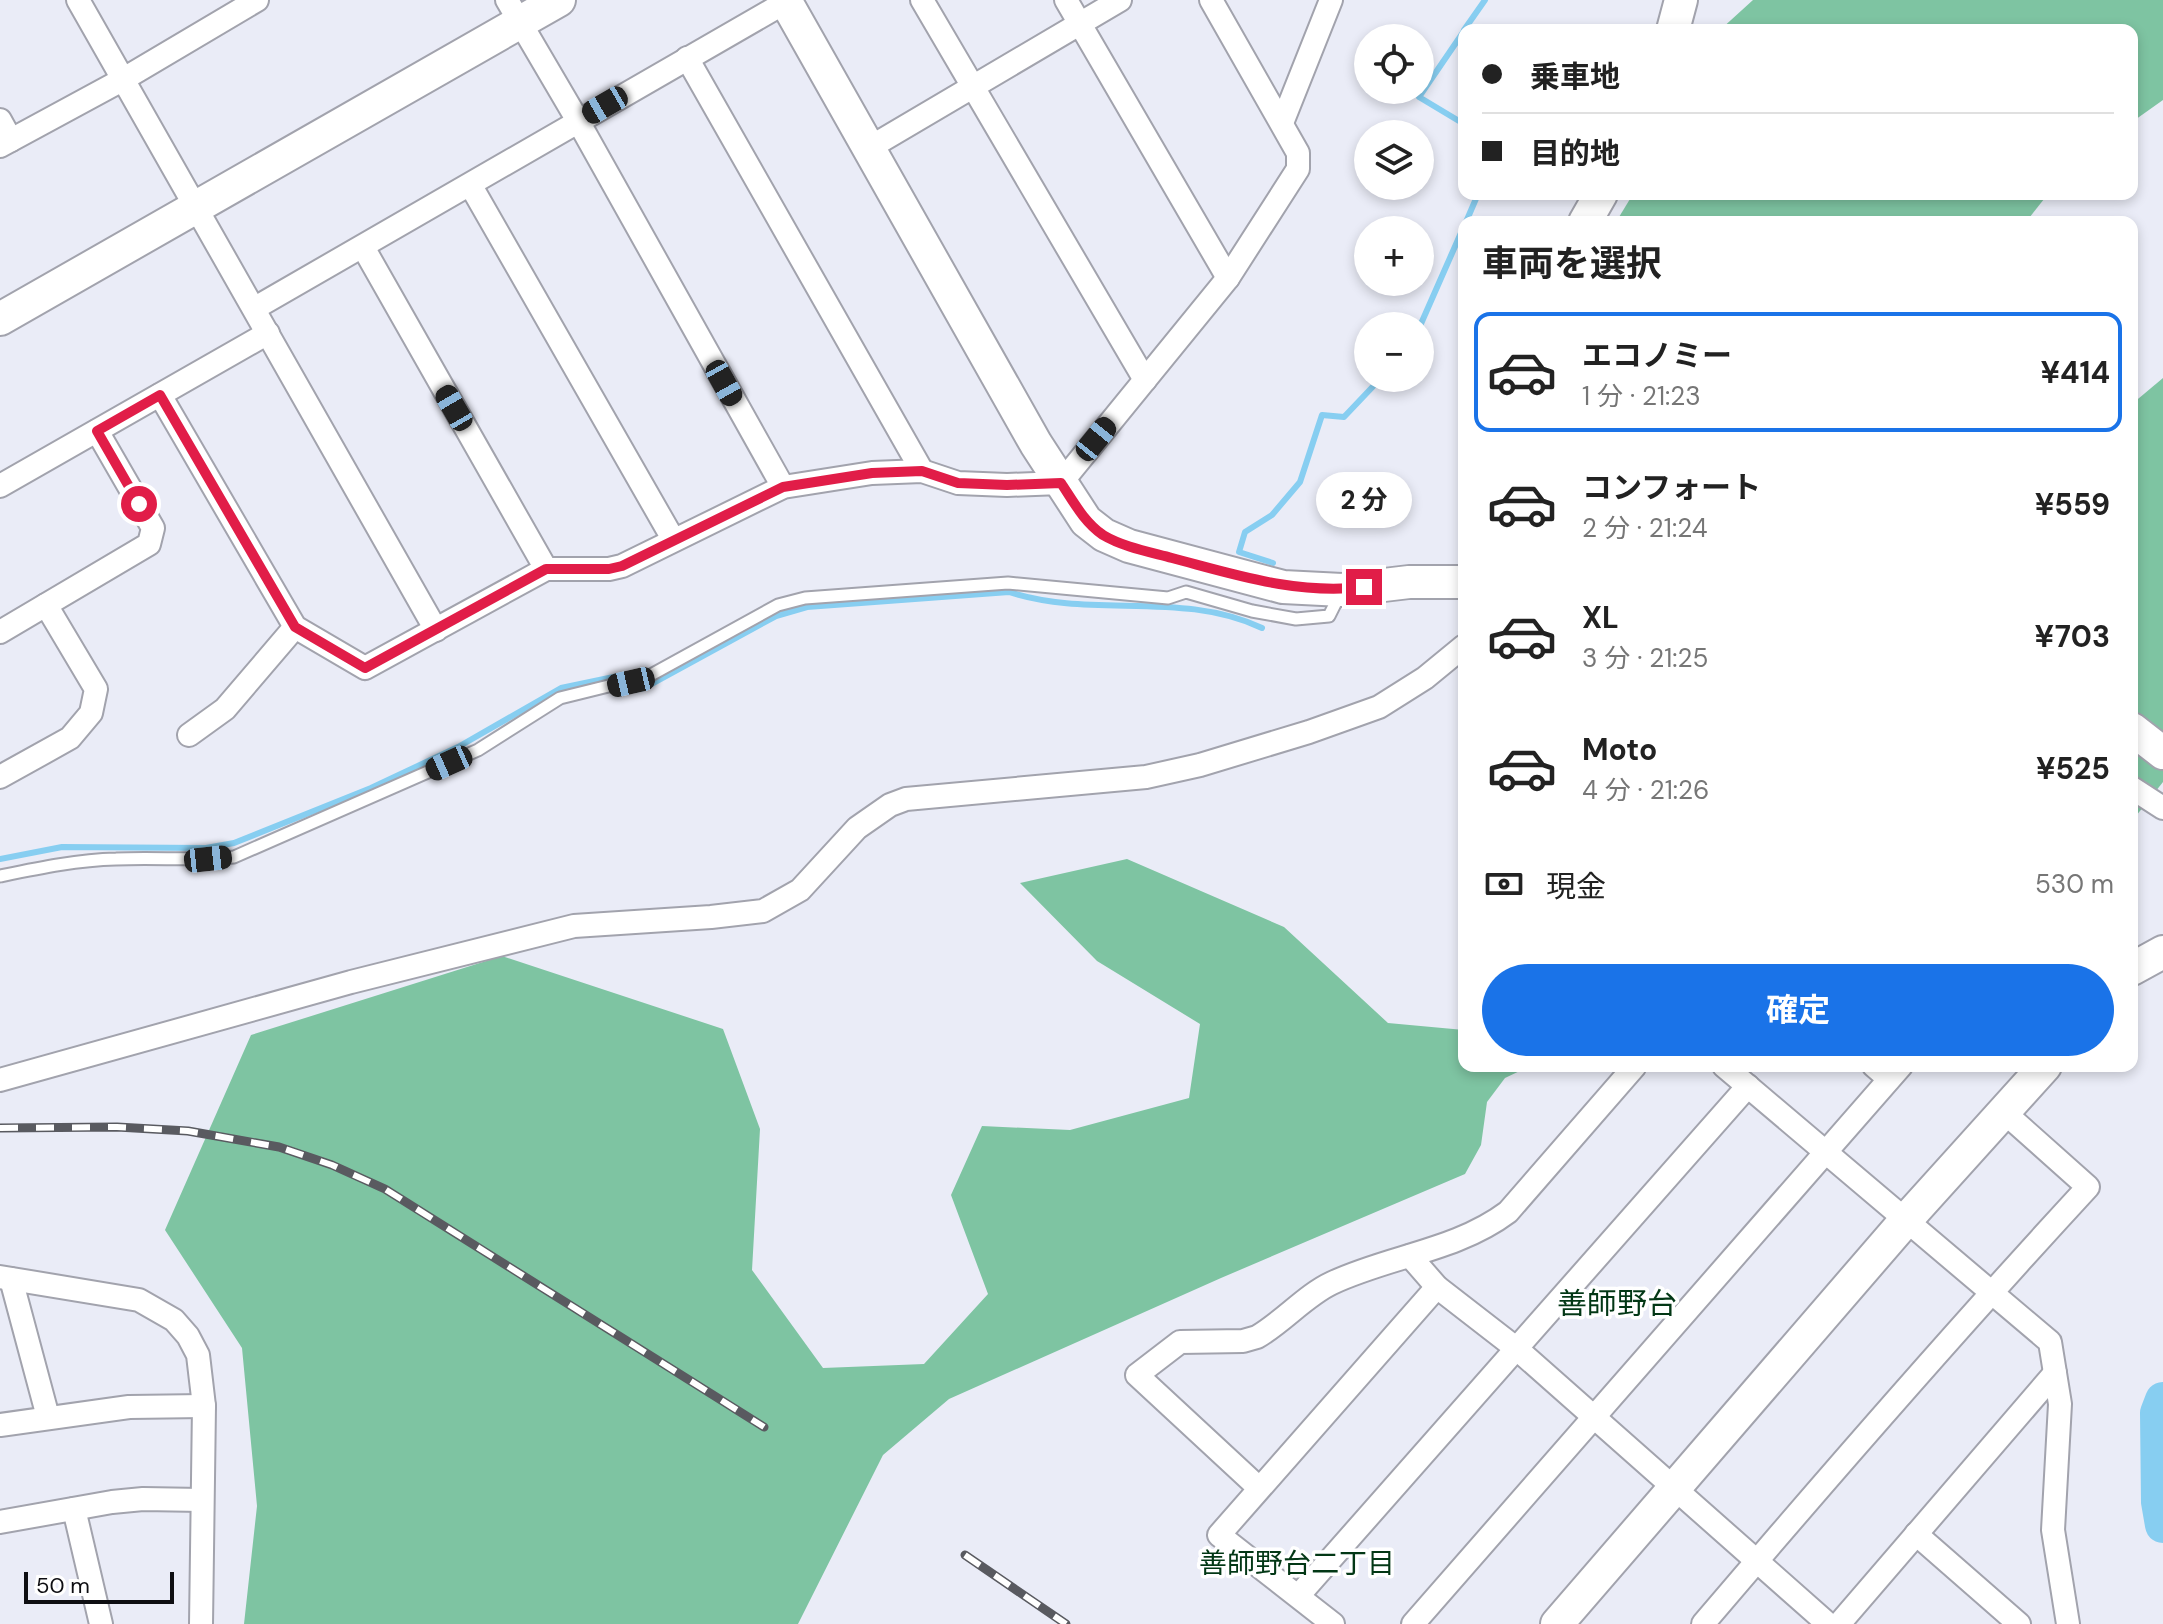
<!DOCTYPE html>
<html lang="ja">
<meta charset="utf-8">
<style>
body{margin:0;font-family:"DM Sans","Noto Sans JP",sans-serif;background:#f6f6f6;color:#222;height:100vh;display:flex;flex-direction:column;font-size:30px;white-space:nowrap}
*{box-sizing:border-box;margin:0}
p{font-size:26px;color:#767676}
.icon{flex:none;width:44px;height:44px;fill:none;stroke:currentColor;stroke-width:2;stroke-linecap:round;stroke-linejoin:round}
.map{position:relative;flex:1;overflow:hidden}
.panel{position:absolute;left:1458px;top:216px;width:680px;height:856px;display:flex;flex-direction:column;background:#fff;border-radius:16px;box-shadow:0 4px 12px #0003}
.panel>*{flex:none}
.hud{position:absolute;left:1458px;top:24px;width:680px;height:176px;border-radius:16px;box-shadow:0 4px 12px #0003;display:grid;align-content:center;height:176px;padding:0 24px;background:#fff}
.tools{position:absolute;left:1354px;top:24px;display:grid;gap:16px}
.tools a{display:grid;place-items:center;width:80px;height:80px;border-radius:50%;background:#fff;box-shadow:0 4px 12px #0003;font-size:40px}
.scale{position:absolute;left:24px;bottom:20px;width:150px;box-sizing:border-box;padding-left:8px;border:4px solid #0e0e12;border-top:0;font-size:22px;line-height:28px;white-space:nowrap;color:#0e0e12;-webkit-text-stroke:6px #fff;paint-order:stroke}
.end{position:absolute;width:36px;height:36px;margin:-18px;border:10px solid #e11d48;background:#fff;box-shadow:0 0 0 4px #fff}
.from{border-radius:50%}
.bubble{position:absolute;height:56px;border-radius:28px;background:#fff;box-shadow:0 4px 12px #0003;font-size:26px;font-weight:700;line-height:56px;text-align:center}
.car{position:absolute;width:24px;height:48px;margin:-24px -12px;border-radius:10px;box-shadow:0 0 6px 2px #0007;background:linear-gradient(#222 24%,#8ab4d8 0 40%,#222 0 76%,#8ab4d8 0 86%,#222 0)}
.hud b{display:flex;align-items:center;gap:28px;height:76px;font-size:30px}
.hud b+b{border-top:2px solid #e0e0e0}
.hud i{width:20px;height:20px;background:#222}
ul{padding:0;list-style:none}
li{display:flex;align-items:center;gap:24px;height:120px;margin:0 16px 12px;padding:0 8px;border:4px solid transparent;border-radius:16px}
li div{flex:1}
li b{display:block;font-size:30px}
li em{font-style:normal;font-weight:700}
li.current{border-color:#1a73e8}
li>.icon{width:72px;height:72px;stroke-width:1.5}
h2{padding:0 24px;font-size:36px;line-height:96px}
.pay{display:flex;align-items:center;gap:20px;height:88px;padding:0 24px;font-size:30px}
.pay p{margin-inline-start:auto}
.action{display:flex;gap:16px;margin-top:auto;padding:16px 24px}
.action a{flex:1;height:92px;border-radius:48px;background:#1a73e8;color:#fff;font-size:32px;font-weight:700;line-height:92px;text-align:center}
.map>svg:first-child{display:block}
</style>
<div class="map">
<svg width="2163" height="1624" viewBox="0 0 2163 1624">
<rect width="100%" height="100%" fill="#eaecf7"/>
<g fill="#7ec4a2">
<polygon points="1753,0 2163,0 2163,100 2132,122 2132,30 1720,30"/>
<polygon points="1633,194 2048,194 2026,222 1616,222"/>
<polygon points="2163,378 2163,782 2132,821 2132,404"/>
<polygon points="1127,859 1284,927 1388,1023 1464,1030 1464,1066 1530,1066 1505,1078 1487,1102 1481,1145 1465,1174 1221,1278 949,1399 883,1455 798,1624 244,1624 257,1506 242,1348 165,1230 251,1035 502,956 723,1029 760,1129 752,1270 823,1368 924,1364 988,1294 951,1195 982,1126 1070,1130 1189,1098 1200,1024 1097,961 1020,883"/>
</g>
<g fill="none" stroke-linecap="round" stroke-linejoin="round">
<g stroke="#87cef1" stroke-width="6">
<polyline points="1464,30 1485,0"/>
<polyline points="1464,31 1419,97 1464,124"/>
<polyline points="1466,222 1478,194"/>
<polyline points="1420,326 1464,226"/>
<polyline points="1273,563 1239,552 1245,532 1272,515 1300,482 1322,415 1344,417 1381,378"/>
<path d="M633 690 644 688 776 616 807 607 1009 592C1092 619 1182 590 1262 628"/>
<polyline points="0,859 62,847 206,848 234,843 371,788 458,747 561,688 628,674"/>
</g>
<polyline stroke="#87cef1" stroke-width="36" points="2163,1400 2158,1413 2159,1502 2163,1525"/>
<g stroke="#a2a3ad" stroke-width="15">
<path id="lane" d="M0 876C39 868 77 860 116 859 156 857 195 861 234 857L478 750 560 698 649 676 778 605 805 598 1008 583 1168 598 1186 592 1252 611 1296 619 1329 616 1340 594"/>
</g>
<g stroke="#a2a3ad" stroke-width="26">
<g id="street">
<polyline points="78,0 436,630"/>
<polyline points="507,0 578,121 783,487"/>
<polyline points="922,0 1145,380"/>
<polyline points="1066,0 1228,278"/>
<polyline points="687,58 922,471"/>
<polyline points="0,120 11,140"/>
<polyline points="1282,123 1331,0"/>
<polyline points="0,146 122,80 257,0"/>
<polyline points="869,148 1120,0"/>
<polyline points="471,186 673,539"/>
<polyline points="363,247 546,569"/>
<polyline points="255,308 786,2"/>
<polyline points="160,395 295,627 365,668 546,569 609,569 622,566 783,487 872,473 922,471 958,483 1007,485 1061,483 1228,278 1298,169 1298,153 1211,0"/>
<polyline points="0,486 268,333"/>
<polyline points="0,632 149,544 153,528 97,431"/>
<polyline points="189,735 225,709 295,627"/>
<polyline points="0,777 70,738 91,713 96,689 46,605"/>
<polyline points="2132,788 2163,808"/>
<polyline points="1724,1066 2050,1342 2060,1404 2053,1530 2068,1624"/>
<polyline points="1874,1066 1889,1079"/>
<polyline points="0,1080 351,982 574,926 711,917 763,911 800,890 857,828 890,805 906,799 1146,777 1200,765 1309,732 1379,707 1425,678 1464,646"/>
<polyline points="1410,1256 1437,1287 1517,1349 1828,1624"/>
<polyline points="0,1277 139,1300 174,1320 188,1336 198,1355 204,1406 201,1624"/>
<polyline points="11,1279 48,1417"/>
<polyline points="0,1425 129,1407 204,1406"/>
<path d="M1259 1488 1137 1375 1180 1342 1243 1341 1257 1337C1283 1322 1306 1295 1332 1283 1389 1256 1456 1251 1508 1212L1635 1066"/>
<polyline points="74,1509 101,1624"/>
<polyline points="0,1522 112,1502 143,1499 202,1500"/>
<polyline points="1916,1534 2019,1624"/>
<polyline points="1299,1595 1748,1086"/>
<polyline points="1333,1624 1219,1535 1437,1287"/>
<polyline points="1413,1624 1901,1066"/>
<path d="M1703 1624C1829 1476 1956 1330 2088 1187L2005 1113"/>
<polyline points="1839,1624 2055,1373"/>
</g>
</g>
<g stroke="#a2a3ad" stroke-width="36">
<g id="secondary">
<polyline points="785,0 1036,444 1086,521 1104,535 1129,546 1283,587 1342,590 1409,582 1464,582"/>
<polyline points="1673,30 1681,0"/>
<polyline points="1585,222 1601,194"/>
<polyline points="0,319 559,0"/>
<polyline points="2132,729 2163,753"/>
<polyline points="2132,969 2163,952"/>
<polyline points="1557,1624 1906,1220 2045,1066"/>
</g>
</g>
<use href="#lane" stroke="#fff" stroke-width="11"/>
<use href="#street" stroke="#fff" stroke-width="22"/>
<use href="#secondary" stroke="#fff" stroke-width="32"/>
<g stroke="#595a60" stroke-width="9">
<g id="rail">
<polyline points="0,1128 117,1127 188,1131 279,1147 332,1165 385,1189 764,1427"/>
<polyline points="965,1555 1066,1624"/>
</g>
</g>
<use href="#rail" stroke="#fff" stroke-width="6" stroke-dasharray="18" stroke-linecap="butt"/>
</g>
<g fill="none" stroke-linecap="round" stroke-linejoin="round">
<path stroke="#e11d48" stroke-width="10" d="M139 504 97 431 160 395 295 627 365 668 546 569H609L622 566 783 487 872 473 922 471 958 483 1007 485 1061 483C1073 501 1084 522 1103 535 1123 547 1150 552 1172 558 1237 575 1297 595 1364 587"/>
</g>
<g text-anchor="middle" stroke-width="7" stroke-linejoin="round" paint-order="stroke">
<g font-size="28" fill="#023715" stroke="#fff">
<text x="1297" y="1573">善師野台二丁目</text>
</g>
<g font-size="30" fill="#023715" stroke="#fff">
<text x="1617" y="1314">善師野台</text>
</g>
</g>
</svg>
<div class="tools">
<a><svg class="icon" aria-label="locate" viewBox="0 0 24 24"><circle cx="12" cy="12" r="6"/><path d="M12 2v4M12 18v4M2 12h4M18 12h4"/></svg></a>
<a><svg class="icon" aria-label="layers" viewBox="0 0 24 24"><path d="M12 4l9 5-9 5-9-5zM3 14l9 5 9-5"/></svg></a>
<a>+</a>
<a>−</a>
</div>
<div class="scale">50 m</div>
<i class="end from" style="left:139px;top:504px"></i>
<i class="end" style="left:1364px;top:587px"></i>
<div class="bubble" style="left:1316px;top:472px;width:96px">2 分</div>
<i class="car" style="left:605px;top:105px;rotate:240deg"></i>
<i class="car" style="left:724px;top:383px;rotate:151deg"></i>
<i class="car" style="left:454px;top:408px;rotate:330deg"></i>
<i class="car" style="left:1096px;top:439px;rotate:39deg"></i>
<i class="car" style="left:631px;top:682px;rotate:257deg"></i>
<i class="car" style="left:449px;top:763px;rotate:246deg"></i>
<i class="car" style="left:208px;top:859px;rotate:84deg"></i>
<div class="hud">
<b><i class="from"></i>乗車地</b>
<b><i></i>目的地</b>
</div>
<section class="panel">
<h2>車両を選択</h2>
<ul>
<li class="current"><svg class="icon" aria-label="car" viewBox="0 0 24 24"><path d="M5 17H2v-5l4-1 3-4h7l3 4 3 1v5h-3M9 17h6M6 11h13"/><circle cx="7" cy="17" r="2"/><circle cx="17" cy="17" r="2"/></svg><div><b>エコノミー</b><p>1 分 · 21:23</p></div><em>¥414</em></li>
<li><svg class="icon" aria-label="car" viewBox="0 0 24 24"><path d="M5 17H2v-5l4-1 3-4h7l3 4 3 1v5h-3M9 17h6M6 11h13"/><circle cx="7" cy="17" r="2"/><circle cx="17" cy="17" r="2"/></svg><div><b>コンフォート</b><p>2 分 · 21:24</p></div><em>¥559</em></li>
<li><svg class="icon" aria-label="car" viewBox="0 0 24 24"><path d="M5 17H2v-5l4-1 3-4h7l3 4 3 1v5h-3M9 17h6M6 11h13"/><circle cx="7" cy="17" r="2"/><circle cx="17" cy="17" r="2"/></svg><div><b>XL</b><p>3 分 · 21:25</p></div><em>¥703</em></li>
<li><svg class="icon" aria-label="car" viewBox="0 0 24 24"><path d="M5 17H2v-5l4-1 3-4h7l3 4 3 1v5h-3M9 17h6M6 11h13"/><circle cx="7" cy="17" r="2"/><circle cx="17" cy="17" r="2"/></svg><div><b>Moto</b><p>4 分 · 21:26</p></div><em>¥525</em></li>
</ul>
<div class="pay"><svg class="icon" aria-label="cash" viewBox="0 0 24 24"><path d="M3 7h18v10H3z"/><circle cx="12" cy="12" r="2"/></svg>現金<p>530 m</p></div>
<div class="action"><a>確定</a></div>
</section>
</div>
